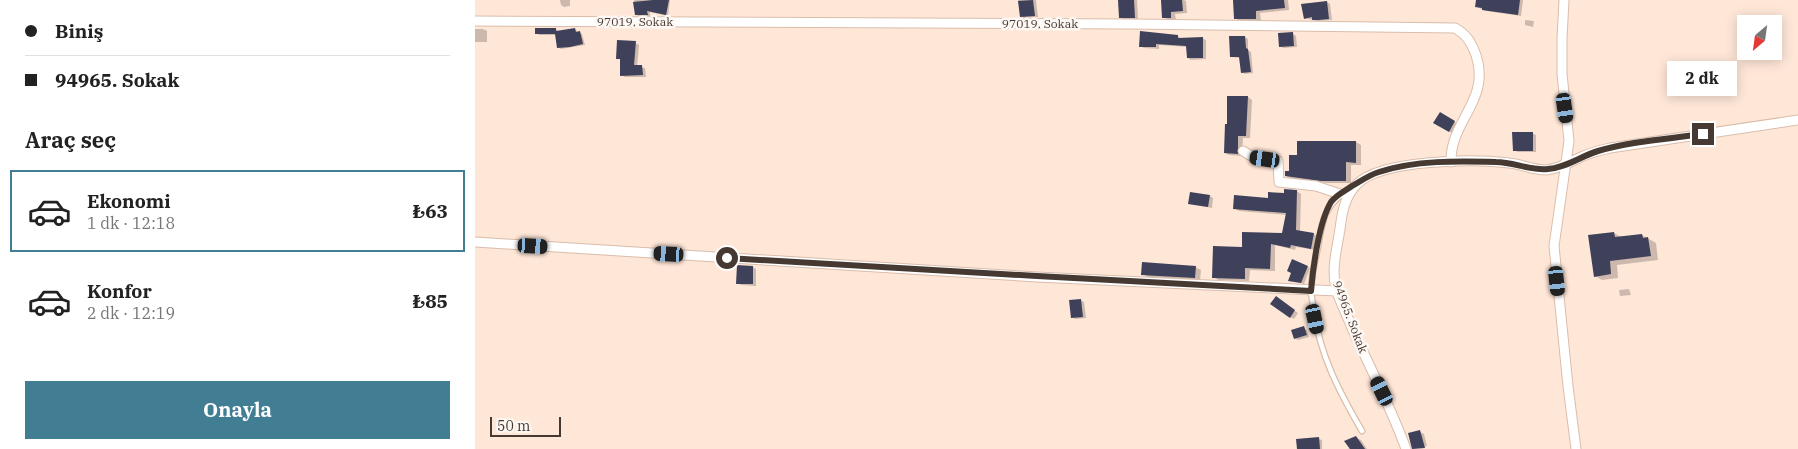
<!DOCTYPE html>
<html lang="tr">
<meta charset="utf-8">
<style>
body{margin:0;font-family:"IBM Plex Serif",serif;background:#f6f6f6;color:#222;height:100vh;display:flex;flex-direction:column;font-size:19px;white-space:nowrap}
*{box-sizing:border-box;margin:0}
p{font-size:16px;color:#767676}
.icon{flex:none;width:28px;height:28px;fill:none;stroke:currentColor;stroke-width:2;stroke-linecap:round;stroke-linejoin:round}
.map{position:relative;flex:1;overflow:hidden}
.drawer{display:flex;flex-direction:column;background:#fff;width:475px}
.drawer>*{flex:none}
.hud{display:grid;align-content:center;height:110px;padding:0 25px;background:#fff}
.needle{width:32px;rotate:209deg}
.controls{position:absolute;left:1262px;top:15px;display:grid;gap:10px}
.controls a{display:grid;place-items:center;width:45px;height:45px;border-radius:0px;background:#fff;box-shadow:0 2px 12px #0003;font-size:25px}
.scale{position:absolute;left:15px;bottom:12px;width:71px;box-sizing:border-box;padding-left:5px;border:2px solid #453932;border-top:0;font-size:14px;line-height:18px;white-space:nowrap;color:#453932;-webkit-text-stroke:4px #fef8f4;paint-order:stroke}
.end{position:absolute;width:22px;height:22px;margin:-11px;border:6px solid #453932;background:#fff;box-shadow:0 0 0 2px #fff}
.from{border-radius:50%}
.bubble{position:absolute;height:35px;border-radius:0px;background:#fff;box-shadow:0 2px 12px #0003;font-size:16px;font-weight:800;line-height:35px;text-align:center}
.car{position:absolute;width:15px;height:30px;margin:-15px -8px;border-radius:6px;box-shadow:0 0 4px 1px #0007;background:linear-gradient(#222 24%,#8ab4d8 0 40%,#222 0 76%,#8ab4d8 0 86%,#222 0)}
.hud b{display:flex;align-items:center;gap:18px;height:48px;font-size:19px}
.hud b+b{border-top:1px solid #e0e0e0}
.hud i{width:12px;height:12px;background:#222}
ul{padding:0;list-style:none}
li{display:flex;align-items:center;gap:15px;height:82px;margin:0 10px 8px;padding:0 15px;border:2px solid transparent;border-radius:0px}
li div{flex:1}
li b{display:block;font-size:19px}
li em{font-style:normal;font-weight:800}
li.active{border-color:#417e94}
li>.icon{width:45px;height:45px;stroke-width:1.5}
h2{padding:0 25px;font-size:22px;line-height:60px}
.action{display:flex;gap:10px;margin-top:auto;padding:10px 25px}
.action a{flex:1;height:58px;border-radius:0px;background:#417e94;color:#fff;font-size:20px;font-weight:800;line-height:58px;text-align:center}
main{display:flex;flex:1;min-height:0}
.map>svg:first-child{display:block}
</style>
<main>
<section class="drawer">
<div class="hud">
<b><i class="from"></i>Biniş</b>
<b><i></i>94965. Sokak</b>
</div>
<h2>Araç seç</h2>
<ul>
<li class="active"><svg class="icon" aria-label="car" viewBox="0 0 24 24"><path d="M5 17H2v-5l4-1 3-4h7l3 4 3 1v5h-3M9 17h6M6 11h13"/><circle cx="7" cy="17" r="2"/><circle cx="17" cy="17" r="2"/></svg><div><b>Ekonomi</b><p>1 dk · 12:18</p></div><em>₺63</em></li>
<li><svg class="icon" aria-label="car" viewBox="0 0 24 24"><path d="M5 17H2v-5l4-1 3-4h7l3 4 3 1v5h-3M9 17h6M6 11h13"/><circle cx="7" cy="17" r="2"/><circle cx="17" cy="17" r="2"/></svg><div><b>Konfor</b><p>2 dk · 12:19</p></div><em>₺85</em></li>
</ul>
<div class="action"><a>Onayla</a></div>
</section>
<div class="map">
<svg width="1323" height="449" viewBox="0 0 1323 449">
<rect width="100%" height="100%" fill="#ffe7d8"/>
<g fill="#0003">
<polygon points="85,0 95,0 95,6 89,7 86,5"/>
<polygon points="159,0 195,0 193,16 175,12 175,16 164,16 161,15"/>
<polygon points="543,0 561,0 563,17 549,18 546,16"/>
<polygon points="644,0 662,0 663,19 648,19 645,17"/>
<polygon points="687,0 709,0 711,1 712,13 700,14 701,20 693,20 688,17"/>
<polygon points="759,0 813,0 814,10 785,13 786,21 765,21 760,18"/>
<polygon points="1003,0 1048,0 1046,16 1011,11 1002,7"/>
<polygon points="852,2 855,4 857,20 842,21 830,18"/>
<polygon points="1050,20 1059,21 1058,27 1050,25"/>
<polygon points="0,29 8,29 12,31 12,42 0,42"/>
<polygon points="81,29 84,32 99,29 107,34 110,45 86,49 83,47 81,35 64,35 62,33"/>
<polygon points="818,34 821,36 822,47 808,48 805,46"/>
<polygon points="703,36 706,39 727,38 731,40 731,59 716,60 713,58 713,47 684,45 684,49 669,48 665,46"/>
<polygon points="770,37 773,39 773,50 776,52 778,73 770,74 767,72 766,58 756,57 755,38"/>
<polygon points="160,43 164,45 162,67 170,68 171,77 150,77 147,75 146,60 143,58"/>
<polygon points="753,97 773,97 777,100 775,138 768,138 767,156 754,155 750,153 753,125"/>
<polygon points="965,114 983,124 977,133 960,123"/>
<polygon points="1057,133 1061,135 1061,152 1043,152 1039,150"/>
<polygon points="881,142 886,145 886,165 876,165 876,183 852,183 817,179 811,176 815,172 823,156"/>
<polygon points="822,191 826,194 825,232 839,234 843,237 841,250 821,247 820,250 800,245 800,271 775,270 774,281 743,280 739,277 768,249 808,234 812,215 764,211 759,208"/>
<polygon points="735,196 738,198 737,208 715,204"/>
<polygon points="1139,233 1146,237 1167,235 1181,243 1183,260 1142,265 1143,278 1127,280 1120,276"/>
<polygon points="278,267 281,269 281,286 266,285 263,283"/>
<polygon points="720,267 726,270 725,280 673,277 668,274"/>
<polygon points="832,267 835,268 829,284 818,281"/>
<polygon points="1154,289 1156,295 1145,296 1144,290"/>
<polygon points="605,300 609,302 611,318 600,319 597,317"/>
<polygon points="804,300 823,313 819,319 815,317"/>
<polygon points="829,328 832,330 834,337 823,340 820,338"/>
<polygon points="945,432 949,434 952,446 938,449 935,434"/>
<polygon points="881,438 886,440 892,449 872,449 876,448"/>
<polygon points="844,439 847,440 847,449 825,449"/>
</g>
<g fill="#3f4059">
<polygon points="178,0 194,0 191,15 172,11 173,15 160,15 158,2"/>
<polygon points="558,0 560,16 545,17 543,1"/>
<polygon points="643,0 659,0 660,18 644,18"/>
<polygon points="686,0 707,0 708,11 696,12 696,18 687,18"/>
<polygon points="758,0 809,0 810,8 781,11 781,19 759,19"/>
<polygon points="1001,0 1045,0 1043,15 1007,10 1007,8 1000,7"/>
<polygon points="852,1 854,19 844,20 837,20 837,17 829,19 826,4"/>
<polygon points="60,28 81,28 81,31 100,28 101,32 105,31 108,44 95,47 82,48 80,34 60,34"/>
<polygon points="665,31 703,35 703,38 728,37 728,58 712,58 711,46 681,44 681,47 664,47"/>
<polygon points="818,32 819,46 804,47 803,33"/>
<polygon points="754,36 770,36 771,48 773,49 776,72 766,73 764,57 755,57"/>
<polygon points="142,40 161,41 159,65 167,65 168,75 145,76 145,59 141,59"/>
<polygon points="752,96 773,96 771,136 763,136 763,154 749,153 750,124 752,124"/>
<polygon points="965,112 980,121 974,132 958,123"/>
<polygon points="1037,132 1058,132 1058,151 1038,151"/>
<polygon points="822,141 881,141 881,163 871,162 871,181 846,181 810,176 810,171 814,171 814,155 822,155"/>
<polygon points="809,189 822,190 821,230 839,233 836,249 816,245 815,248 796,244 795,269 770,268 770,279 737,278 738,246 767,247 767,232 807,233 811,213 758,209 759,195 793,198 793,192 809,193"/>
<polygon points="715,192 735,195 733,207 713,204"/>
<polygon points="1139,232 1140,237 1167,234 1168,238 1173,237 1176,256 1135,261 1136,274 1119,277 1113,235"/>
<polygon points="817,259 833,266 826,283 813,281 816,273 812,271"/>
<polygon points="667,262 721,266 720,278 666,275"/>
<polygon points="262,265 278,266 278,284 261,284"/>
<polygon points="801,296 820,310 815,318 795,304"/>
<polygon points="606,299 608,317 596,318 594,300"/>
<polygon points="829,326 832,335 819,339 816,330"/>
<polygon points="945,430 950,448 937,449 933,433"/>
<polygon points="881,436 890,449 875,449 869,441"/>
<polygon points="844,437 845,449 822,449 821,439"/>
</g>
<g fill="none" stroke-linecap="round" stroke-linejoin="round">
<g stroke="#dabdab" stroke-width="7">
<path id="service" d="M877 187C850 204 848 216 843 247 840 260 837 274 836 288 836 296 838 304 839 311 845 356 865 393 887 431"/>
</g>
<g stroke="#dabdab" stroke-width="11">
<g id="minor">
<polyline points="1089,0 1087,39 1087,74 1094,141 1079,246 1093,386 1101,449"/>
<path d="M0 21 656 24 980 28C992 35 996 42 1001 55 1016 101 975 120 976 162"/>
<polyline points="768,151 778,157 803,161 804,182 841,186 865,194"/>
<polyline points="0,242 562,277 862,291"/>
<path d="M931 449C916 407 895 368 877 328 872 315 865 302 861 289 856 268 862 249 865 229 867 212 870 196 882 184 907 159 1000 159 1034 163 1046 164 1058 170 1071 170 1084 169 1095 162 1106 157 1115 153 1126 150 1135 148L1323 120"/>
</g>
</g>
<use href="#service" stroke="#fff" stroke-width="4.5"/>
<use href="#minor" stroke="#fff" stroke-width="9"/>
</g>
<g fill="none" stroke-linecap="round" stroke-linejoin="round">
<path stroke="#453932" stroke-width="6" d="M252 258 562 276 836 291C838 267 844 222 856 202 861 195 870 191 877 186 886 181 894 175 904 172 940 160 983 161 1021 162 1039 162 1055 171 1073 169 1091 168 1106 156 1123 151 1157 141 1193 139 1228 134"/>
</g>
<g text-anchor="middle" stroke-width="5" stroke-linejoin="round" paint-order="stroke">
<g font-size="12" fill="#453932" stroke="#fef8f4">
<text x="160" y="26">97019. Sokak</text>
<text x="565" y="28">97019. Sokak</text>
<text transform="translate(875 317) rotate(69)" y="4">94965. Sokak</text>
</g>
</g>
</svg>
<div class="controls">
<a><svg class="needle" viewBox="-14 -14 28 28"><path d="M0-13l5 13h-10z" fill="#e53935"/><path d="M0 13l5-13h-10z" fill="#767676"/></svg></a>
</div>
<div class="scale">50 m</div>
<i class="end from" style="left:252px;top:258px"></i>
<i class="end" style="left:1228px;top:134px"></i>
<div class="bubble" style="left:1192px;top:61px;width:70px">2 dk</div>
<i class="car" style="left:1090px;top:108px;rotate:172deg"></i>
<i class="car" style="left:790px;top:159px;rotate:278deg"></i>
<i class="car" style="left:58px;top:246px;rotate:93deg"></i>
<i class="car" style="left:194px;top:254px;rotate:273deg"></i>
<i class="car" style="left:1082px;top:281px;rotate:174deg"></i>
<i class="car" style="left:840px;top:319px;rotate:168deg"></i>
<i class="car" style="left:907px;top:391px;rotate:334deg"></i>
</div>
</main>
